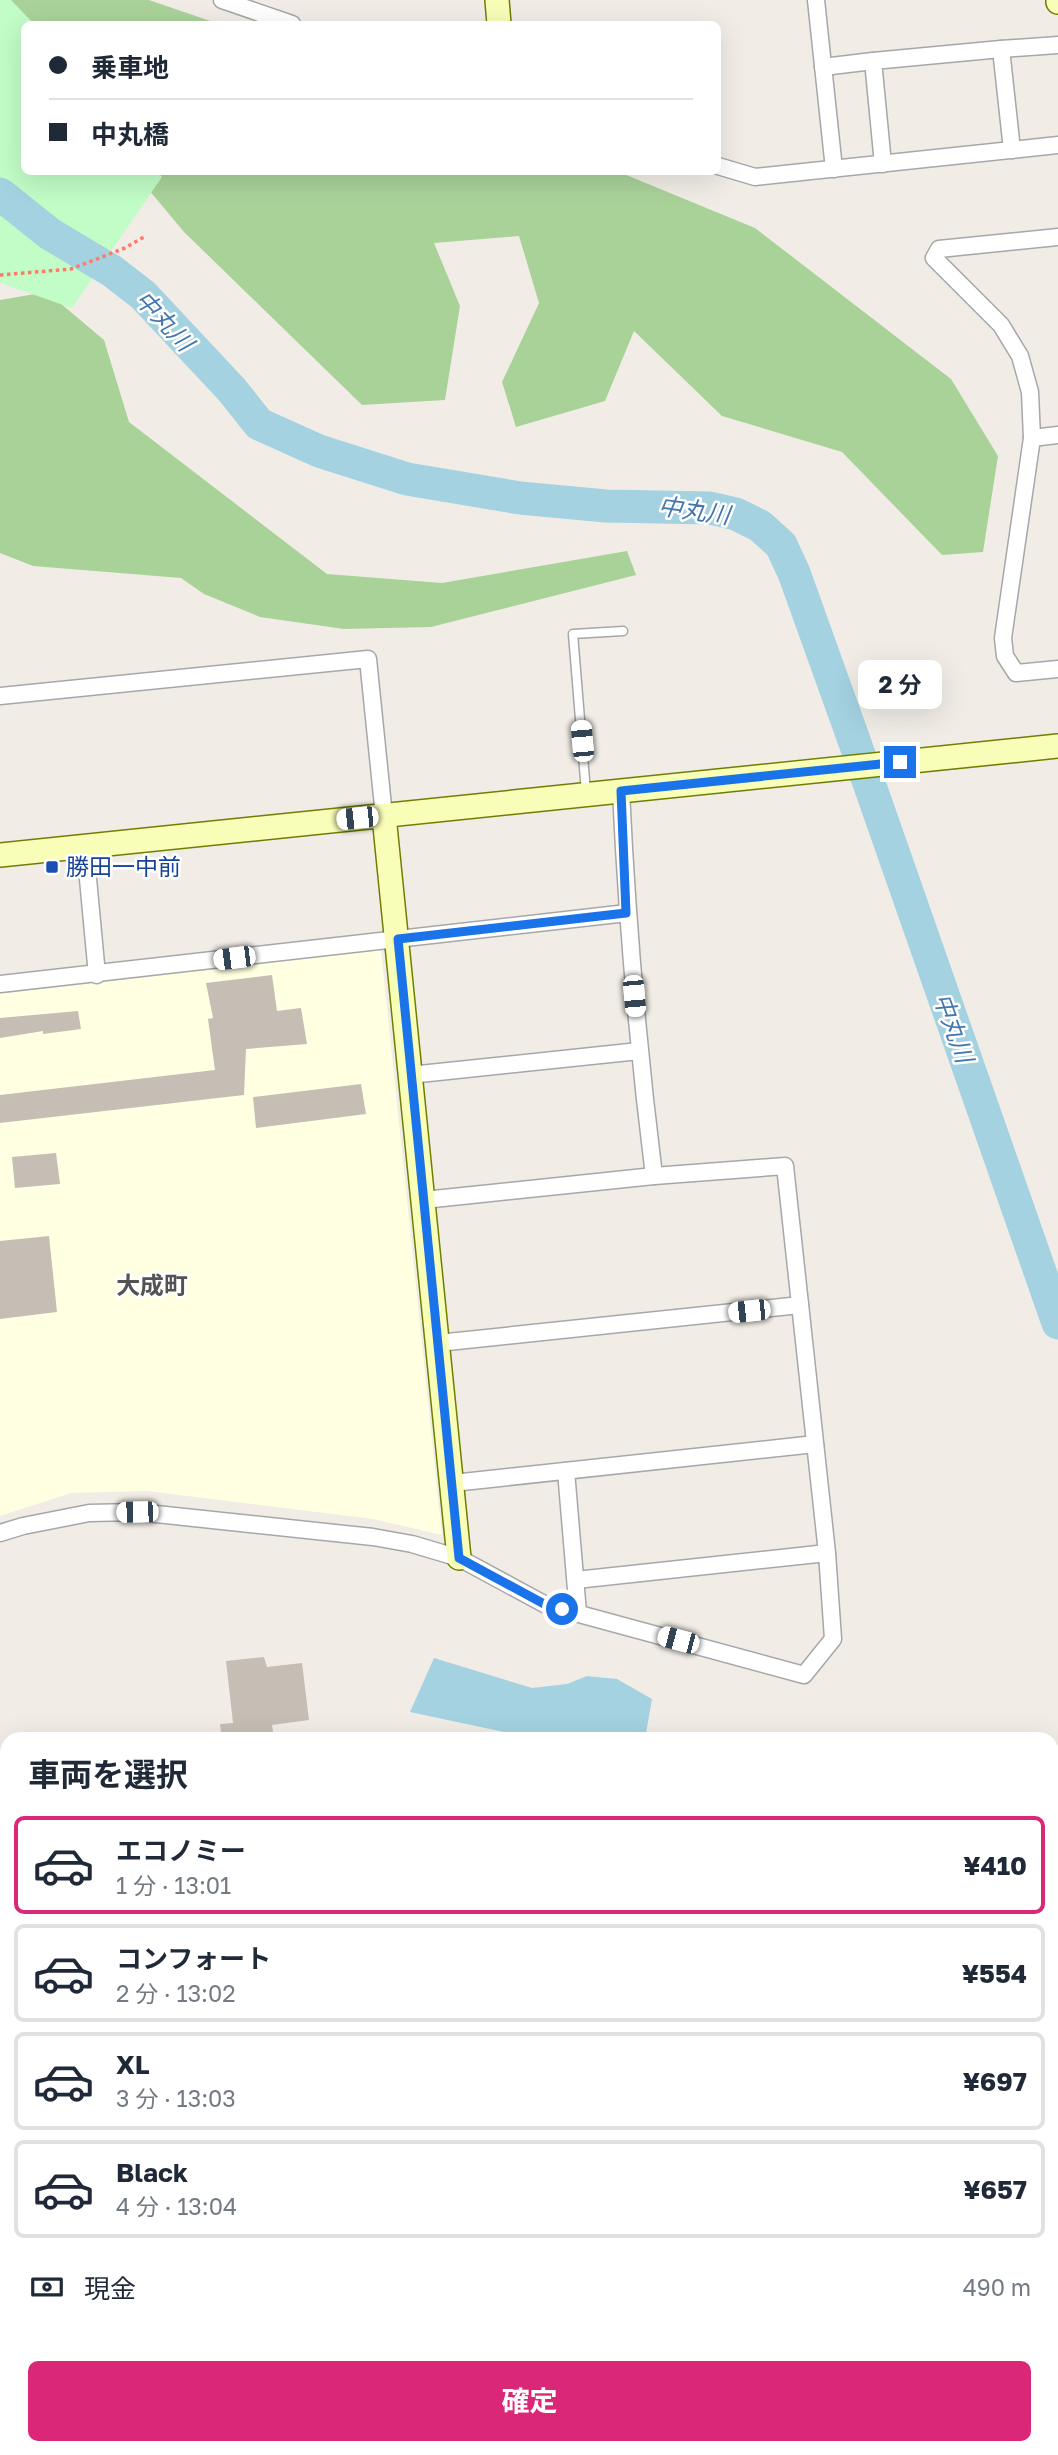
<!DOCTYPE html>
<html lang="ja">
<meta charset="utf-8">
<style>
body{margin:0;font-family:"Golos Text","Noto Sans JP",sans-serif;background:#f2f2f3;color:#1f2937;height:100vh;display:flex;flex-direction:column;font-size:26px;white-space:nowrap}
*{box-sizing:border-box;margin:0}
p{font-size:23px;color:#747a83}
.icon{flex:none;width:38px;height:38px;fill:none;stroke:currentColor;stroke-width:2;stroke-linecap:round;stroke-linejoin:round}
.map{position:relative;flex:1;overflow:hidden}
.details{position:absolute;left:0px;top:1732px;width:1059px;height:723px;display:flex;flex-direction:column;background:#fff;border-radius:21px 21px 0 0;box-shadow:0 7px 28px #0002}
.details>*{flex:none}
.guide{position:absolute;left:21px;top:21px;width:700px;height:154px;border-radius:10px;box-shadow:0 7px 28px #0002;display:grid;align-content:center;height:154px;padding:0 28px;background:#fff}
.end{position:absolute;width:32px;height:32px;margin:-16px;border:9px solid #1a73e8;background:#fff;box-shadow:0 0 0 4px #fff}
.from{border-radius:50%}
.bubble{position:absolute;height:49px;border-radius:10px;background:#fff;box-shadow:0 7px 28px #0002;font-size:23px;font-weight:700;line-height:49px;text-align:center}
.car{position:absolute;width:21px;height:42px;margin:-21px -10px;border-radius:9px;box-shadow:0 0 5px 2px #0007;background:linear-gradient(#fff 24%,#345 0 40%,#fff 0 76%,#345 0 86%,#fff 0)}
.guide b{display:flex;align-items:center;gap:24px;height:66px;font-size:26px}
.guide b+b{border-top:2px solid #e0e1e3}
.guide i{width:18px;height:18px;background:#1f2937}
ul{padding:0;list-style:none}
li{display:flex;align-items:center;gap:21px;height:98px;margin:0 14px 10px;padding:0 14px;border:4px solid #e0e1e3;border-radius:10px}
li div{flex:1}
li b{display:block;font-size:26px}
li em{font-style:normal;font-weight:700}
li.active{border-color:#db2777}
li>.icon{width:63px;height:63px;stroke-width:1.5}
h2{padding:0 28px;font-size:32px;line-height:84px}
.pay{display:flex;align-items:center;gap:18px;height:77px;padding:0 28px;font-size:26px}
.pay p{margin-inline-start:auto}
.cta{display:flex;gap:14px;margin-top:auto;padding:14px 28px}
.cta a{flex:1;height:80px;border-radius:10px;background:#db2777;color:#fff;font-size:28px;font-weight:700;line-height:80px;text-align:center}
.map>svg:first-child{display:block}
</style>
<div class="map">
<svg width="1058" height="2455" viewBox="0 0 1058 2455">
<rect width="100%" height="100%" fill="#f1ede6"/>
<polygon fill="#ffffe1" points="381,950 442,1535 373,1519 147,1491 71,1493 0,1516 0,994"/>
<polygon fill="#eef0d1" points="1058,2233 1058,2353 1052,2340 1052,2234"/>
<g fill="#a9d299">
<polygon points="0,0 149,0 219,24 24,24"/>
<polygon points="134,172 619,172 755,228 951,379 998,456 983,552 942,555 842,452 722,416 634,331 605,401 516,427 502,382 539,303 519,236 434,243 460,306 445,400 362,405 184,232"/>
<polygon points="47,292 104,340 129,422 327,574 442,583 627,551 636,575 431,627 344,629 260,617 204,594 181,578 33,566 0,553 0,300"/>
<polygon points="883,2448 994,2448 997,2455 878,2455"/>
</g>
<g fill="#c2fcc7">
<polygon points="0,0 11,0 34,24 24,24 24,172 158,172 162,177 72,308 0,283"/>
<polygon points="773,2448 823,2448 824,2455 774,2455"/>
</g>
<polygon fill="#a4d2e1" points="434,1658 532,1688 567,1684 587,1676 617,1679 652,1699 645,1739 528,1737 410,1712"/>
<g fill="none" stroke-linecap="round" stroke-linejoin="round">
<g stroke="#a4d2e1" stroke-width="33">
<polyline points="0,194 50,234 112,271 143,295 232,390 259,424 319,451 407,479 520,498 606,506 710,508 736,514 760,526 781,545 794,573 855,743 1058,1323"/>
<polyline points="1052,1851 1058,1822"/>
<polyline points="1052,2408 1058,2418"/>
</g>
</g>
<g fill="#c6bdb5">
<polygon points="272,975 277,1011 301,1008 307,1044 246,1049 244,1095 0,1123 0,1095 215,1070 208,1019 213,1018 206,983"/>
<polygon points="78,1011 81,1029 43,1034 43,1031 0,1038 0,1018"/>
<polygon points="361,1084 366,1114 256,1128 253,1097"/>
<polygon points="56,1153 60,1184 15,1188 12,1157"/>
<polygon points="49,1236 57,1312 0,1319 0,1241"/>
<polygon points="264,1657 267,1667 302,1663 309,1720 272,1725 274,1738 222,1740 220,1724 233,1723 226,1661"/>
</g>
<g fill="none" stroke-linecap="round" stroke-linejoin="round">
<g stroke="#a7a7a7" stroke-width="11">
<g id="lane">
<polyline points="586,792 573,634 623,631"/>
<polyline points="581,2448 581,2455"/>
</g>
</g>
<g stroke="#a7a7a7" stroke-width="19">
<g id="street">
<polyline points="222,0 292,24"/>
<polyline points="816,0 834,169"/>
<polyline points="1001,49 1058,45"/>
<polyline points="823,67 873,61"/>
<polyline points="883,164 873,61 1001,49 1012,150"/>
<polyline points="718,166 755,177 1058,145"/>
<polyline points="1058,237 939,249 934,258 1001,325 1020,356 1030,392 1032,438 1003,638 1005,656 1016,673 1058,669"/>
<polyline points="1032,438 1058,435"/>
<polyline points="0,696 368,659 384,816"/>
<path d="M621 791C627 920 638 1048 654 1176"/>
<polyline points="85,847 97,975"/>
<polyline points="0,984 627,913"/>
<polyline points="410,1075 639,1051"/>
<polyline points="438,1343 800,1305"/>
<polyline points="566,1471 578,1613"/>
<polyline points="453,1483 815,1444"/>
<polyline points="0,1533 23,1526 89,1513 137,1512 373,1537 412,1544 459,1558 546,1605 804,1675 833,1639 827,1553 785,1166 654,1176 424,1200"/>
<polyline points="576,1580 827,1553"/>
<polyline points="0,1907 7,1905"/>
<polyline points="0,2022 7,2020"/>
<polyline points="0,2294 7,2293"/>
<polyline points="399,2448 399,2455"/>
<polyline points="645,2448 646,2455"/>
<polyline points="827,2448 828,2455"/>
</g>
</g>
<g stroke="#6f7e00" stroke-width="26">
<g id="secondary">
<polyline points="497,0 499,24"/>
<polyline points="1058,0 1058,2"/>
<polyline points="384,816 459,1558"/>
<polyline points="0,855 1058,746"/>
<polyline points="0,2145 7,2143"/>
</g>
</g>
<g stroke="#9c6a00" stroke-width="30">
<g id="primary">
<polyline points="1052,2183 1058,2181"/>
<polyline points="24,2455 49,2448"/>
</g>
</g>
<polyline stroke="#ff7a69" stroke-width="3.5" stroke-dasharray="3.5 3.5" stroke-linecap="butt" points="0,275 71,269 125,248 144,237"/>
<use href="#lane" stroke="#fff" stroke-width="8"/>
<use href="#street" stroke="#fff" stroke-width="16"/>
<use href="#secondary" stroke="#f8fdb8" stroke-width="23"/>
<use href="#primary" stroke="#ffd69d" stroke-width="26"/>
</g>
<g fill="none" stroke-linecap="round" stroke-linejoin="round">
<polyline stroke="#1a73e8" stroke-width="9" points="562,1609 546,1605 459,1558 398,939 626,913 621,791 900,762"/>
</g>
<rect fill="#1a4fb4" stroke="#fff" stroke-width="2.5" x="45" y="860" width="14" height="14" rx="3.5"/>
<g text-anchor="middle" stroke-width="5" stroke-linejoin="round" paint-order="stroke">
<g font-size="23" fill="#164399" stroke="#fff" text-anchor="start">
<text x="66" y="875">勝田一中前</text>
</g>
<g font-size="24" font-style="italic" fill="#4377ae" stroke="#fff">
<text transform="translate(164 321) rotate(47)" y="8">中丸川</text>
<text transform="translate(694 511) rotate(8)" y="8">中丸川</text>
<text transform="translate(953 1028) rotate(70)" y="8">中丸川</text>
</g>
<g font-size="24" font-weight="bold" fill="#535353" stroke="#fff">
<text x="152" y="1294">大成町</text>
</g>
</g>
</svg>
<i class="end from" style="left:562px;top:1609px"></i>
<i class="end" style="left:900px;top:762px"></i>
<div class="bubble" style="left:858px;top:660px;width:84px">2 分</div>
<i class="car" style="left:582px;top:741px;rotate:355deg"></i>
<i class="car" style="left:357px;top:818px;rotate:264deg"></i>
<i class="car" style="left:234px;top:958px;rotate:263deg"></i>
<i class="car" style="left:634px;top:996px;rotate:175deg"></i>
<i class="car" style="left:749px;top:1311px;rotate:264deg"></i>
<i class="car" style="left:137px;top:1512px;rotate:269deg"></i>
<i class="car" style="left:678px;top:1640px;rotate:285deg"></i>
<div class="guide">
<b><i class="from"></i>乗車地</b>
<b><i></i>中丸橋</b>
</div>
<section class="details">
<h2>車両を選択</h2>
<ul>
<li class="active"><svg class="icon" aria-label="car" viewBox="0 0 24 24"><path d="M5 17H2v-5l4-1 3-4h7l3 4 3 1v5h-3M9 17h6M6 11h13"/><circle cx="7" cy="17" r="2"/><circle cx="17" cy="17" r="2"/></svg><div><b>エコノミー</b><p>1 分 · 13:01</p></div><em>¥410</em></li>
<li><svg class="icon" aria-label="car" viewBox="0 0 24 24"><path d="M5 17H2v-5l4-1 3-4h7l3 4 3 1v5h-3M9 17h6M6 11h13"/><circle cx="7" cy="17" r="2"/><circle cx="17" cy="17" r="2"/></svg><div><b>コンフォート</b><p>2 分 · 13:02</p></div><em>¥554</em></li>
<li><svg class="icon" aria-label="car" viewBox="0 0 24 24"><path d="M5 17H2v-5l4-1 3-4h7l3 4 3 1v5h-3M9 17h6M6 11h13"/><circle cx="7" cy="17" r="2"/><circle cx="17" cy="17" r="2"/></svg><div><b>XL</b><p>3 分 · 13:03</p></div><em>¥697</em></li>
<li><svg class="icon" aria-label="car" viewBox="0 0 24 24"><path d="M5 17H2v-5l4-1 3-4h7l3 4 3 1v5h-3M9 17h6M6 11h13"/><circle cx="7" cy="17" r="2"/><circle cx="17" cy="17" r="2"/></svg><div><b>Black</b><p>4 分 · 13:04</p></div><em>¥657</em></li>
</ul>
<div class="pay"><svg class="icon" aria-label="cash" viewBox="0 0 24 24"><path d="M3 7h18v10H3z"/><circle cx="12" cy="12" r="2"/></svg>現金<p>490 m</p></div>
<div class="cta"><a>確定</a></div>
</section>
</div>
